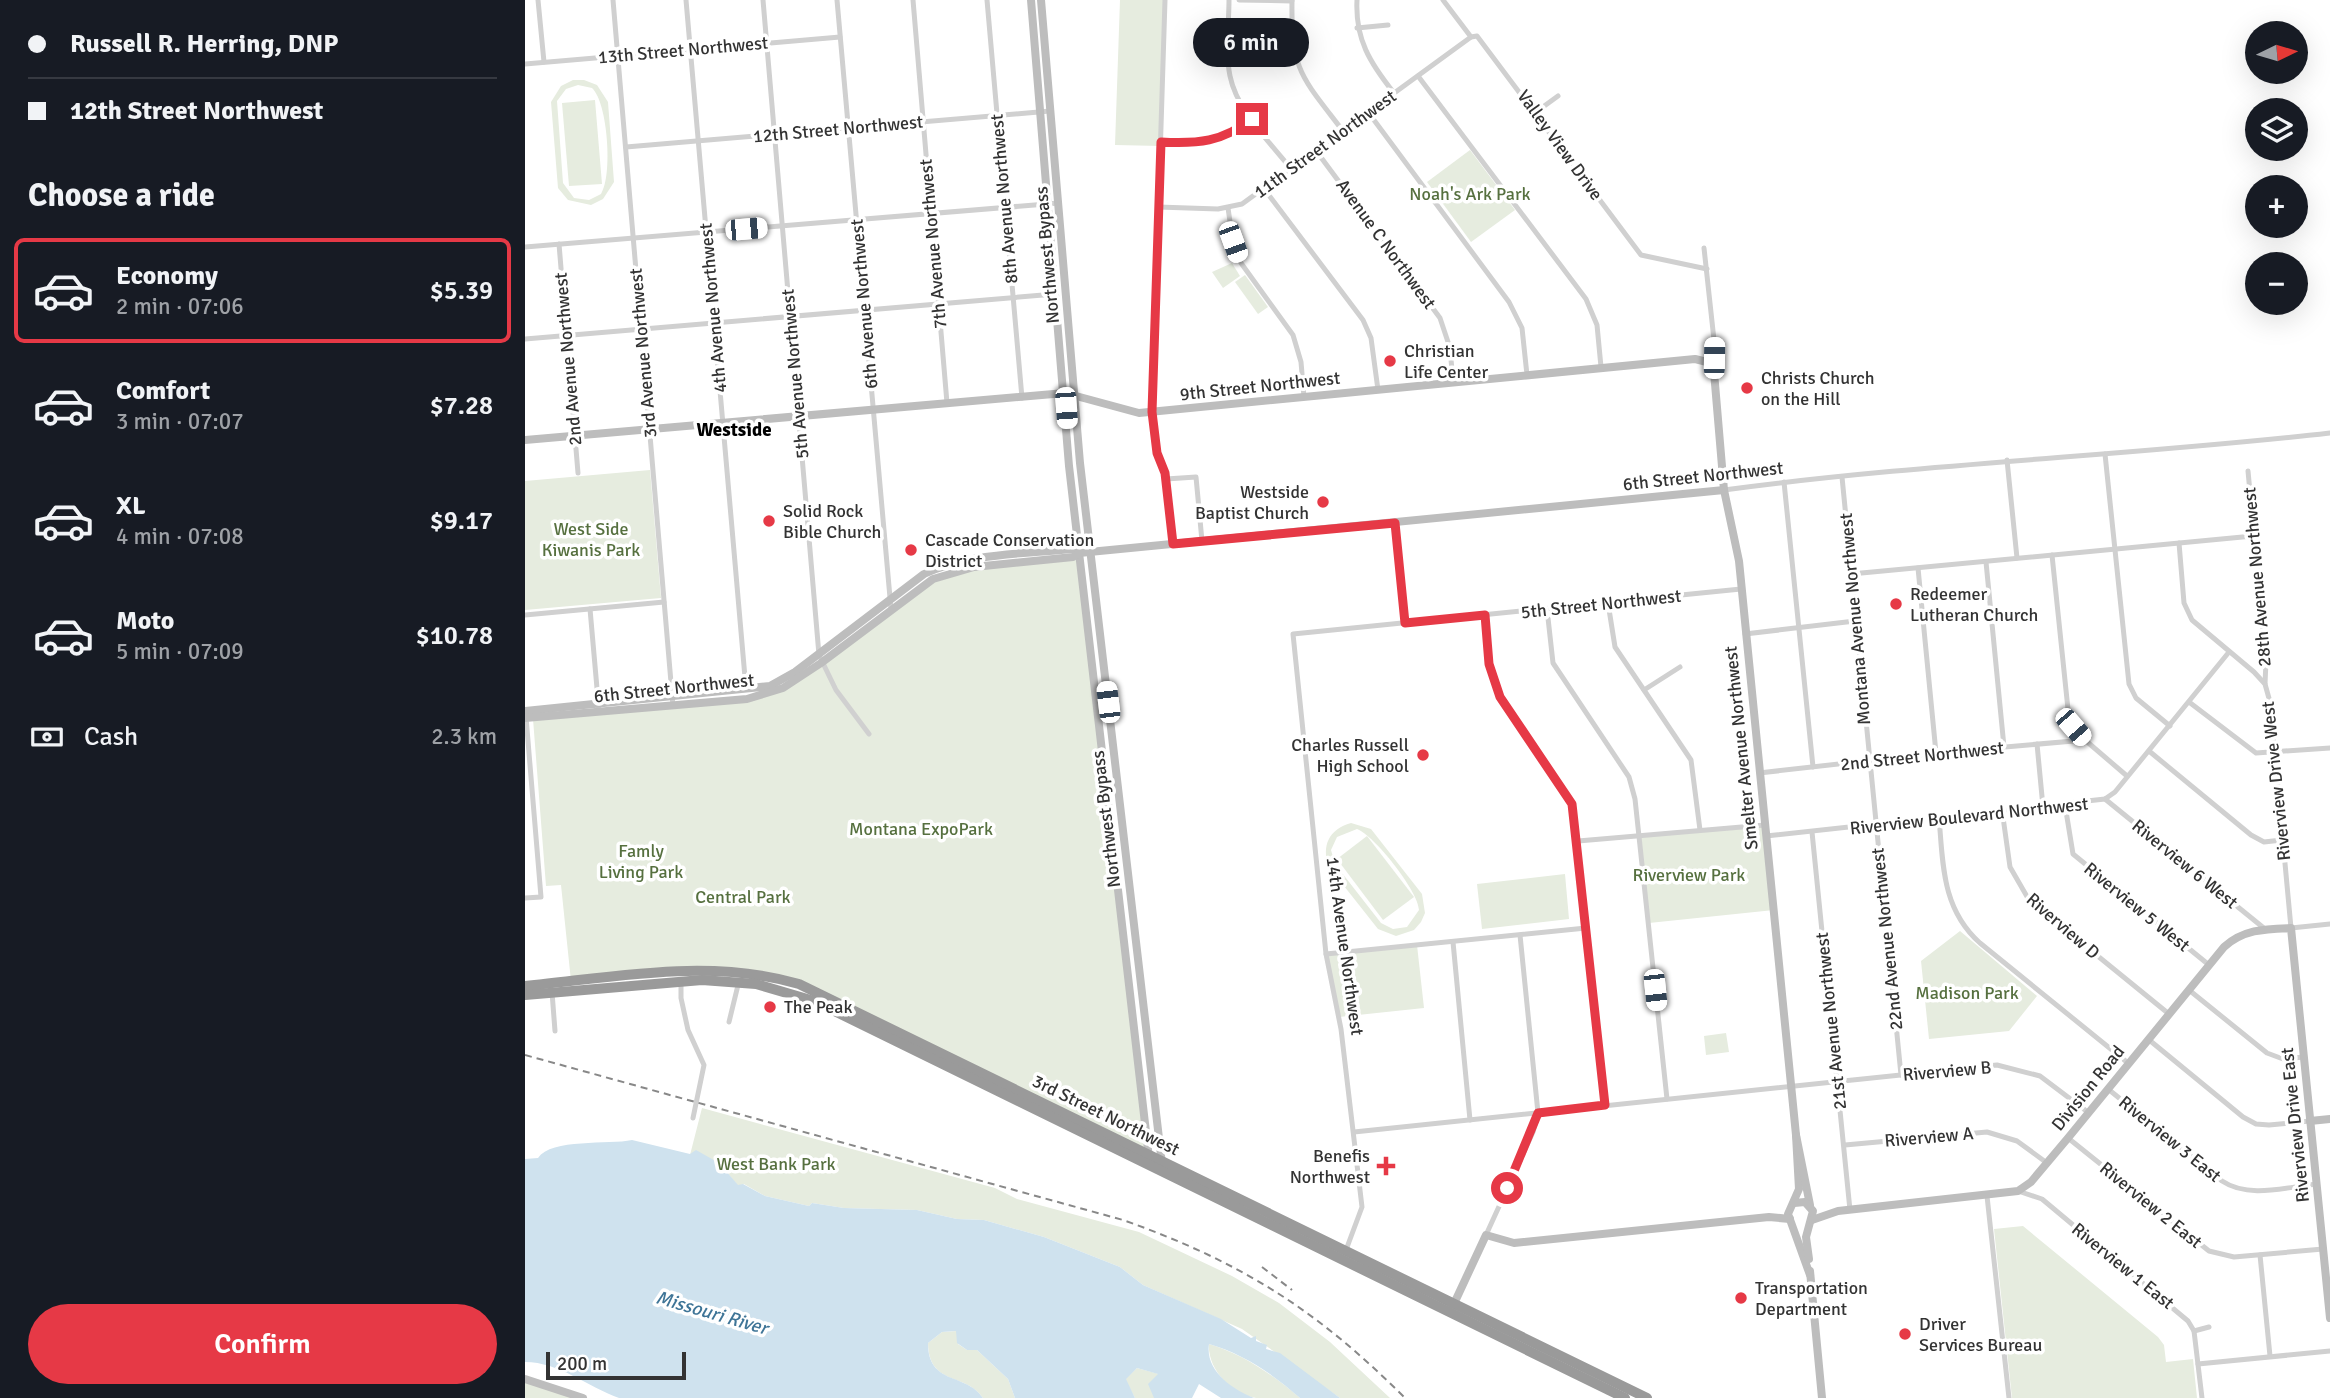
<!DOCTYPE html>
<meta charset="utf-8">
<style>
body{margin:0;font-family:Signika,sans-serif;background:#242831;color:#f1f3f6;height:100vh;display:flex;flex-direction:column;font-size:26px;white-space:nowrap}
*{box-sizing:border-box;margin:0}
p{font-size:23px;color:#9ea1a6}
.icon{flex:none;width:38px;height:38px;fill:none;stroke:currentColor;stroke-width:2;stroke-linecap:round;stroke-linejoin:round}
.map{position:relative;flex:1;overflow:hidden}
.side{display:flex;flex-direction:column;background:#171b24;width:525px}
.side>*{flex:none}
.banner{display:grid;align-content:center;height:154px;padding:0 28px;background:#171b24}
.needle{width:46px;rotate:85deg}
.fabs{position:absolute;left:1720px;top:21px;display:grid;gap:14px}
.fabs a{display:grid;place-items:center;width:63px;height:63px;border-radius:50%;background:#171b24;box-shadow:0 7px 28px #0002;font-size:35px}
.scale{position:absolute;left:21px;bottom:18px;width:140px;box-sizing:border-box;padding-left:7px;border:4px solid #333;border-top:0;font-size:19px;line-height:24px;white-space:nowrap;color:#333;-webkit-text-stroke:5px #fff;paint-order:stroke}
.end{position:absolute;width:32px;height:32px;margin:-16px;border:9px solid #e63946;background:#fff;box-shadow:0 0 0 4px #fff}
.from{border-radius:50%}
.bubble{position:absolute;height:49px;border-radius:24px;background:#171b24;box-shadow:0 7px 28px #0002;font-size:23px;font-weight:600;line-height:49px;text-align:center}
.car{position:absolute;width:21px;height:42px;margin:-21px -10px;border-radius:9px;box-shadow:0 0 5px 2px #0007;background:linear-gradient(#fff 24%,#345 0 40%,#fff 0 76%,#345 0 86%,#fff 0)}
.banner b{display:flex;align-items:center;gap:24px;height:66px;font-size:26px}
.banner b+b{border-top:2px solid #363941}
.banner i{width:18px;height:18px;background:#f1f3f6}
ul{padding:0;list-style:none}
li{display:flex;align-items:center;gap:21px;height:105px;margin:0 14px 10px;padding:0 14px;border:4px solid transparent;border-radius:10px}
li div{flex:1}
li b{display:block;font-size:26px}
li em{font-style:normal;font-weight:600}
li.on{border-color:#e63946}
li>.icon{width:63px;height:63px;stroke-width:1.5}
h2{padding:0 28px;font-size:32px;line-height:84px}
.pay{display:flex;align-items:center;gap:18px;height:77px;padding:0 28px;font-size:26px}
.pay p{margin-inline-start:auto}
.primary-button{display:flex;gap:14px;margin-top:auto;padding:14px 28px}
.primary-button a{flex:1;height:80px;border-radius:42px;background:#e63946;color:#fff;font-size:28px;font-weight:600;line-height:80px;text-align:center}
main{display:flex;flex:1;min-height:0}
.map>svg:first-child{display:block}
</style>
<main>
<section class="side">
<div class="banner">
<b><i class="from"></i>Russell R. Herring, DNP</b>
<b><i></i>12th Street Northwest</b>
</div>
<h2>Choose a ride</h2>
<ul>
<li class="on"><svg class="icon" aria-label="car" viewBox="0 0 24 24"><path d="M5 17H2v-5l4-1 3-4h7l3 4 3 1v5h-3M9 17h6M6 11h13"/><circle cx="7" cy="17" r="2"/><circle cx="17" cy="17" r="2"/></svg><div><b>Economy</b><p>2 min · 07:06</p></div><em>$5.39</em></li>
<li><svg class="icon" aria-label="car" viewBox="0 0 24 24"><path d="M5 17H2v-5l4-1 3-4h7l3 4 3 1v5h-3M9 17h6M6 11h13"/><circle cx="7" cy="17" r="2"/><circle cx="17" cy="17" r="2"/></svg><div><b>Comfort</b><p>3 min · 07:07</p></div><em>$7.28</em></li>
<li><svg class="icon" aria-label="car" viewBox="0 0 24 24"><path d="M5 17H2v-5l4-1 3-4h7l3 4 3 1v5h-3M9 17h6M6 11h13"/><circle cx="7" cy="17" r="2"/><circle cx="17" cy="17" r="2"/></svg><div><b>XL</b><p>4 min · 07:08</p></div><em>$9.17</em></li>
<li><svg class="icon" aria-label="car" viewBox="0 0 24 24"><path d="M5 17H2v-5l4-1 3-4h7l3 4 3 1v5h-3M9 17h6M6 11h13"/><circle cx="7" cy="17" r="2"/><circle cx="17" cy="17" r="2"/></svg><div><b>Moto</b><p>5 min · 07:09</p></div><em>$10.78</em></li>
</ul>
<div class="pay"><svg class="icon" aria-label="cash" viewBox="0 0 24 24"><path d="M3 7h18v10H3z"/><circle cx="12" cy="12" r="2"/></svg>Cash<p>2.3 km</p></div>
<div class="primary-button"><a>Confirm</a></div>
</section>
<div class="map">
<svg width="1805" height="1398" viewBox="0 0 1805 1398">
<rect width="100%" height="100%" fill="#fff"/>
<g fill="#e6ecdf" fill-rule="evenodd">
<polygon points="595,0 640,0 636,146 590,145"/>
<path d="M48 80H59L72 85 83 102 89 182 78 199 66 205 43 200 33 188 26 102 36 86ZM53 85 67 88C83 103 88 176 76 194L64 200 49 198 38 183 32 101 41 89Z"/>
<polygon points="70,100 77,184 44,186 37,103"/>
<polygon points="945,150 990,210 946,242 902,182"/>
<polygon points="707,263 715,276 698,288 687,272"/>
<polygon points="720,275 743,307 733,314 710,282"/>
<polygon points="125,470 136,598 0,610 0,481"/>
<polygon points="554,553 623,1152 294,993 216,971 46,981 36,885 21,886 8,719 225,701 258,688 419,574"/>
<path d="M826 823 846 829 897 894 900 913 896 922 889 930 871 936 853 929 804 867C796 846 804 829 826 823ZM832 829C849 835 894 892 894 910L882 927 868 929 856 923 810 864 806 850 812 837Z"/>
<polygon points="1240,825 1249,910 1124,923 1115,835"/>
<polygon points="842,836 889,897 858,920 812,859"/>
<polygon points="1040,874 1044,919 957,929 952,884"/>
<polygon points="1435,931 1512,996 1484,1031 1404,1039 1396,961"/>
<polygon points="892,945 899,1008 814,1017 801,954"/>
<polygon points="1201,1033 1204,1052 1181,1055 1179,1036"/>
<polygon points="177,1108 470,1188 492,1199 614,1232 707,1276 754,1303 805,1342 865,1398 815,1398 717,1329 618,1285 595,1267 519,1237 459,1220 432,1219 392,1210 319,1208 287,1203 284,1206 240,1196 219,1184 213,1186 201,1171 165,1155"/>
<polygon points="1498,1226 1633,1337 1639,1345 1641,1362 1668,1359 1672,1398 1487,1398 1469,1229"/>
<path d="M432 1331 433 1344 442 1350H452L483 1379 490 1398H458C441 1372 404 1387 403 1343L417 1332Z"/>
<path d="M684 1344C718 1354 748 1375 775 1398 761 1398 745 1398 731 1398 706 1395 682 1368 684 1344Z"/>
<polygon points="612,1368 634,1374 629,1398 610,1398 600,1379"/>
<polygon points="0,1382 51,1398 0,1398"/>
</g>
<path fill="#cfe2ee" d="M107 1140 165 1154 171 1150 194 1163 195 1170 201 1171 213 1185 218 1184 240 1196 284 1206 287 1203 319 1208 392 1210 432 1219 459 1220 519 1237 595 1267 618 1285 696 1319 726 1338 731 1336V1341L742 1345 741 1349 755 1353 815 1398H775C749 1375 719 1354 684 1344 680 1371 707 1389 729 1398H696L674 1384 667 1398H629L623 1384 633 1374 612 1368 601 1379 610 1398H490L483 1379 452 1350H442L432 1343 431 1331 417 1332 403 1343C403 1386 441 1372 458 1398H94C63 1387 34 1362 0 1362V1159L13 1158C26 1138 84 1145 107 1140Z"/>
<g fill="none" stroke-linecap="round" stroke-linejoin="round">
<g stroke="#d0d0d0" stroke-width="5">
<polyline points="13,0 19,62"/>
<polyline points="88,0 148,706"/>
<polyline points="161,0 221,689"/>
<polyline points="238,0 294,655 311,690 344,734"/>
<polyline points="312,0 366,609"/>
<polyline points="388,0 422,403"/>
<polyline points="462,0 497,398"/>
<polyline points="640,0 627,412 632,453 641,473 648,544"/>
<path d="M704 0C704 24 700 52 705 76 712 111 745 142 767 170"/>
<polyline points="714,0 767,1"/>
<path d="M767 0C766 71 776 76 818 131"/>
<path d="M832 0C830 39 845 63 869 93"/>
<polyline points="918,0 946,37"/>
<polyline points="832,28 863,25"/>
<polyline points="0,64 315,37"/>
<polyline points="893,76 1061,299 1072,325 1076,367"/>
<polyline points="843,112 984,302 997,328 1002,375"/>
<polyline points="1011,112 1033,96"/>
<path d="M636 142C673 144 697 142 727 119"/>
<polyline points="101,147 525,111"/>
<polyline points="792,152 915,318 925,348 928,382"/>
<polyline points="740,190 838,320 846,338 853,390"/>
<polyline points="633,207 693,209 717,204 946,37 952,36 1116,255 1182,269"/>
<polyline points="703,208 708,242 716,263 768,335 776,362 779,397"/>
<polyline points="34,244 53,473"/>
<polyline points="0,247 534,203"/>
<polyline points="1179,248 1189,340 1189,372"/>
<polyline points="0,339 530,294"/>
<polyline points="1580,454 1604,684 1611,698 1645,726"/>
<polyline points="1482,460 1492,558"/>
<polyline points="1723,471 1741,661 1740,684"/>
<polyline points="1317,477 1376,1075"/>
<polyline points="641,479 671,477 677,541"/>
<polyline points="1259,482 1288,767"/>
<path d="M1199 490C1400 463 1603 456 1805 433"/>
<polyline points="870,523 880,623"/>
<polyline points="1654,543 1659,603 1667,620 1729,672 1740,684 1745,702 1766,928 1805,924"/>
<polyline points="1527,555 1544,719 1560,740 1602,776"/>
<polyline points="1461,562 1479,747"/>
<polyline points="1393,568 1411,753"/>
<polyline points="1326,574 1728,536"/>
<polyline points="1083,603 1090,647 1166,760 1175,830"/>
<polyline points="65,609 74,711"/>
<polyline points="1022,609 1028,663 1104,777 1110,799 1142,1099"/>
<polyline points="0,615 139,602"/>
<polyline points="960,615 964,664 975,697 1047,804 1080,1106"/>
<polyline points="1220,634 1330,621"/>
<polyline points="1119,690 1155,667"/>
<polyline points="1664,702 1731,753 1805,748"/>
<polyline points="1512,744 1518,807"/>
<polyline points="1624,751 1726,835 1739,842 1757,840"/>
<polyline points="1234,773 1411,753 1560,740"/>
<polyline points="1580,799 1740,929"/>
<polyline points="1540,805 1548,854 1684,965"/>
<polyline points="1477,810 1485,867 1504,900 1644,1014"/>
<path d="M1414 817C1418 865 1417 909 1455 943L1603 1063"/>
<polyline points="1287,832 1325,1210"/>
<polyline points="1241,836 1580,799 1590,792 1704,652"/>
<polyline points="1053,841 1240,825"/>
<polyline points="0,898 16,897 1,717"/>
<polyline points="928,942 945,1120"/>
<polyline points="801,954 1061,928"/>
<polyline points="156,981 156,998 163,1030 179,1065 168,1118"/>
<polyline points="1664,990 1742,1053 1758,1059 1779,1057"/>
<polyline points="27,992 30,1031"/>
<polyline points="204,1022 214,981"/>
<polyline points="1623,1039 1718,1117 1731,1124 1744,1125 1785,1121"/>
<path d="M1583 1089 1697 1181C1724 1199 1761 1187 1792 1184"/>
<polyline points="829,1132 1472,1065 1515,1076 1564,1113"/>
<polyline points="1543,1138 1684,1251 1709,1257 1798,1249"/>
<polyline points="1320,1145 1462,1132 1492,1141 1522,1163"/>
<polyline points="1493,1191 1517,1199 1663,1321 1669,1331 1677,1398"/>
<polyline points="1462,1196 1484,1398"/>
<polyline points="961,1235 1008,1132 1013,1113 995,935"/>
<polyline points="821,1250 837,1207 816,1029 801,954 768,634 1216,589"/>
<polyline points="1735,1255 1745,1356"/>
<polyline points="1669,1331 1684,1327"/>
<polyline points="1673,1364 1805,1351"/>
</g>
<g stroke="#bdbdbd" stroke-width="8">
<polyline points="506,0 544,466 624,1158"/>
<polyline points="516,0 555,463 637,1164"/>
<polyline points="0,440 540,393 614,413 1170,359 1182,362 1189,372 1199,490 1214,561 1271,1135 1274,1189 1263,1214 1285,1275"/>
<path d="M0 711 245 686 270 672 399 574C444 553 498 554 547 549L554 553"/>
<polyline points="0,718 222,699 258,688 296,663 408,579 449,567 548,557 554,553 1199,490"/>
<polyline points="1785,1121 1805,1119"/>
<polyline points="1271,1135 1285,1205"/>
<polyline points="1269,1203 1280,1202 1288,1211 1281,1237 1284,1259"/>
<path d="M1287 1220 1313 1211 1493 1191 1506 1182 1543 1138 1699 947C1719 929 1741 929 1766 928L1805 1318"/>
<polyline points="1285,1271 1297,1398"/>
<polyline points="927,1308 961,1235 989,1243 1244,1217 1265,1219"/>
<polyline points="0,1379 58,1398"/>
</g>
<g stroke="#9a9a9a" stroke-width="10">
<path d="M0 986C91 977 185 958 274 984L1122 1398"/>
<polyline points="0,995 177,980 231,984 289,1001 1100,1398"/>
</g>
<g stroke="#888" stroke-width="2" stroke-dasharray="7 5" stroke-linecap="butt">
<path d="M0 1055 598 1220C716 1262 791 1309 880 1398"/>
<polyline points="737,1267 767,1290"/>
</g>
</g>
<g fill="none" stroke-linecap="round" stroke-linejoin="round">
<path stroke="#e63946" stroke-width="9" d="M727 119C697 142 673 144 636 142L627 412 632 453 640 473 648 544 870 523 880 623 960 615 964 664 975 697 1047 804 1080 1105 1013 1113 982 1188"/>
</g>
<g fill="#e63946" stroke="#fff" stroke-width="2.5">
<circle cx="865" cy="361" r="7"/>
<circle cx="1222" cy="388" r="7"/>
<circle cx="798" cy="502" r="7"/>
<circle cx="244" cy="521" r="7"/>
<circle cx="386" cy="550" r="7"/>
<circle cx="1371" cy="604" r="7"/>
<circle cx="898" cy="755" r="7"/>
<circle cx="245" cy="1007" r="7"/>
<path d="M857.5 1155.5h7v7h7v7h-7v7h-7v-7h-7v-7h7z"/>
<circle cx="1216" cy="1298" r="7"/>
<circle cx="1380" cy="1334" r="7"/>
</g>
<g text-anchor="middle" stroke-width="7" stroke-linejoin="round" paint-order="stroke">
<g font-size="18" fill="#333" stroke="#fff">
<text transform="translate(158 50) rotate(-5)" y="6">13th Street Northwest</text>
<text transform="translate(313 129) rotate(-5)" y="6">12th Street Northwest</text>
<text transform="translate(800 144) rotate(-36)" y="6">11th Street Northwest</text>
<text transform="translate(1035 145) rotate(54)" y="6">Valley View Drive</text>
<text transform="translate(479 199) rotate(-95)" y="6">8th Avenue Northwest</text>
<text transform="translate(408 244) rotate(-95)" y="6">7th Avenue Northwest</text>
<text transform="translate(861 244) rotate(54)" y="6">Avenue C Northwest</text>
<text transform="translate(522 255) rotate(-95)" y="6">Northwest Bypass</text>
<text transform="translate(339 304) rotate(-95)" y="6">6th Avenue Northwest</text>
<text transform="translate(188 308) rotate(-95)" y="6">4th Avenue Northwest</text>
<text transform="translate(118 353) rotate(-95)" y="6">3rd Avenue Northwest</text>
<text transform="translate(43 359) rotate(-95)" y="6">2nd Avenue Northwest</text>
<text transform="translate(270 374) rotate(-95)" y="6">5th Avenue Northwest</text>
<text transform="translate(735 386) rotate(-6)" y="6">9th Street Northwest</text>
<text transform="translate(1178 476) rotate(-6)" y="6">6th Street Northwest</text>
<text transform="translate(1732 577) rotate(-95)" y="6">28th Avenue Northwest</text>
<text transform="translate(1076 604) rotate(-6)" y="6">5th Street Northwest</text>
<text transform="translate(1330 619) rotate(-95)" y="6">Montana Avenue Northwest</text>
<text transform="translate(149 688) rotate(-6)" y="6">6th Street Northwest</text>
<text transform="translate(1216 748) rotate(-96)" y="6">Smelter Avenue Northwest</text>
<text transform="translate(1397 756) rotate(-6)" y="6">2nd Street Northwest</text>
<text transform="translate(1751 781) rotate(-96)" y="6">Riverview Drive West</text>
<text transform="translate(1444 816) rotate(-6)" y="6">Riverview Boulevard Northwest</text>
<text transform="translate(581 819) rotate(-97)" y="6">Northwest Bypass</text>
<text transform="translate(1660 864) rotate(39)" y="6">Riverview 6 West</text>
<text transform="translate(1612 907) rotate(39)" y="6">Riverview 5 West</text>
<text transform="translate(1538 926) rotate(41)" y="6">Riverview D</text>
<text transform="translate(1362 939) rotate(-96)" y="6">22nd Avenue Northwest</text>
<text transform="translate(820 946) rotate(82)" y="6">14th Avenue Northwest</text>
<text transform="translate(1306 1021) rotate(-96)" y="6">21st Avenue Northwest</text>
<text transform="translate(1422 1071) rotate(-5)" y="6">Riverview B</text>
<text transform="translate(1563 1088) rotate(-51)" y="6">Division Road</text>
<text transform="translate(581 1115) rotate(26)" y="6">3rd Street Northwest</text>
<text transform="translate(1770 1125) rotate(-96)" y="6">Riverview Drive East</text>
<text transform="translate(1404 1137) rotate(-5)" y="6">Riverview A</text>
<text transform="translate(1645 1139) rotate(39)" y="6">Riverview 3 East</text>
<text transform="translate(1626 1205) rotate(39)" y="6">Riverview 2 East</text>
<text transform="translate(1598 1266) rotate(39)" y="6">Riverview 1 East</text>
</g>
<g font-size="18" fill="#56703f" stroke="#fff">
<text x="945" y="200">Noah's Ark Park</text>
<text x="66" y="535">West Side<tspan x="66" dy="21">Kiwanis Park</tspan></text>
<text x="396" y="835">Montana ExpoPark</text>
<text x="116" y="857">Famly<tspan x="116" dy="21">Living Park</tspan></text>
<text x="1164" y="881">Riverview Park</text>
<text x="218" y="903">Central Park</text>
<text x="1442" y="999">Madison Park</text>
<text x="251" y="1170">West Bank Park</text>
</g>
<g font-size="18" fill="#333" stroke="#fff" text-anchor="start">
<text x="879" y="357">Christian<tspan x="879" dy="21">Life Center</tspan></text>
<text x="1236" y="384">Christs Church<tspan x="1236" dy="21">on the Hill</tspan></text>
<text x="784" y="498" text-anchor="end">Westside<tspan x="784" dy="21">Baptist Church</tspan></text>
<text x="258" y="517">Solid Rock<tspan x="258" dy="21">Bible Church</tspan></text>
<text x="400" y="546">Cascade Conservation<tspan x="400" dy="21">District</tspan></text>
<text x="1385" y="600">Redeemer<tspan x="1385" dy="21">Lutheran Church</tspan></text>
<text x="884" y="751" text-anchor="end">Charles Russell<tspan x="884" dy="21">High School</tspan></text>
<text x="259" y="1013">The Peak</text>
<text x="845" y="1162" text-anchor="end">Benefis<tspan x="845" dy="21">Northwest</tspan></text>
<text x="1230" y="1294">Transportation<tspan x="1230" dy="21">Department</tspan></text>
<text x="1394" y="1330">Driver<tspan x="1394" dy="21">Services Bureau</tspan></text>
</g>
<g font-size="19" font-weight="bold" fill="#000" stroke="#fff">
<text x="209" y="436">Westside</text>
</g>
<g font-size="19" font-style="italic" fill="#3f7597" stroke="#fff">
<text transform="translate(187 1312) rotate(16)" y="7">Missouri River</text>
</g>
</g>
</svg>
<div class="fabs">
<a><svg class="needle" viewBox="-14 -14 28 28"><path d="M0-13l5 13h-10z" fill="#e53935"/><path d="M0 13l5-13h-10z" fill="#9ea1a6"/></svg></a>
<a><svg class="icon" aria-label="layers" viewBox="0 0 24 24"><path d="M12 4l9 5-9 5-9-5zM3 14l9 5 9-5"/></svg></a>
<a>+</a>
<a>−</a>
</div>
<div class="scale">200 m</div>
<i class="end from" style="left:982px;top:1188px"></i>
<i class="end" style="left:727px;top:119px"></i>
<div class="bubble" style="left:668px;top:18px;width:116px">6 min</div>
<i class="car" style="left:221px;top:229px;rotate:85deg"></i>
<i class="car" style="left:708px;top:242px;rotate:160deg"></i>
<i class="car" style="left:1189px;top:358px;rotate:1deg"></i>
<i class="car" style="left:541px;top:408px;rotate:176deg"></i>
<i class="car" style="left:583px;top:702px;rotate:353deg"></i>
<i class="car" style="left:1548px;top:727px;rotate:139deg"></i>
<i class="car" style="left:1130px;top:990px;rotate:174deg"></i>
</div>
</main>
